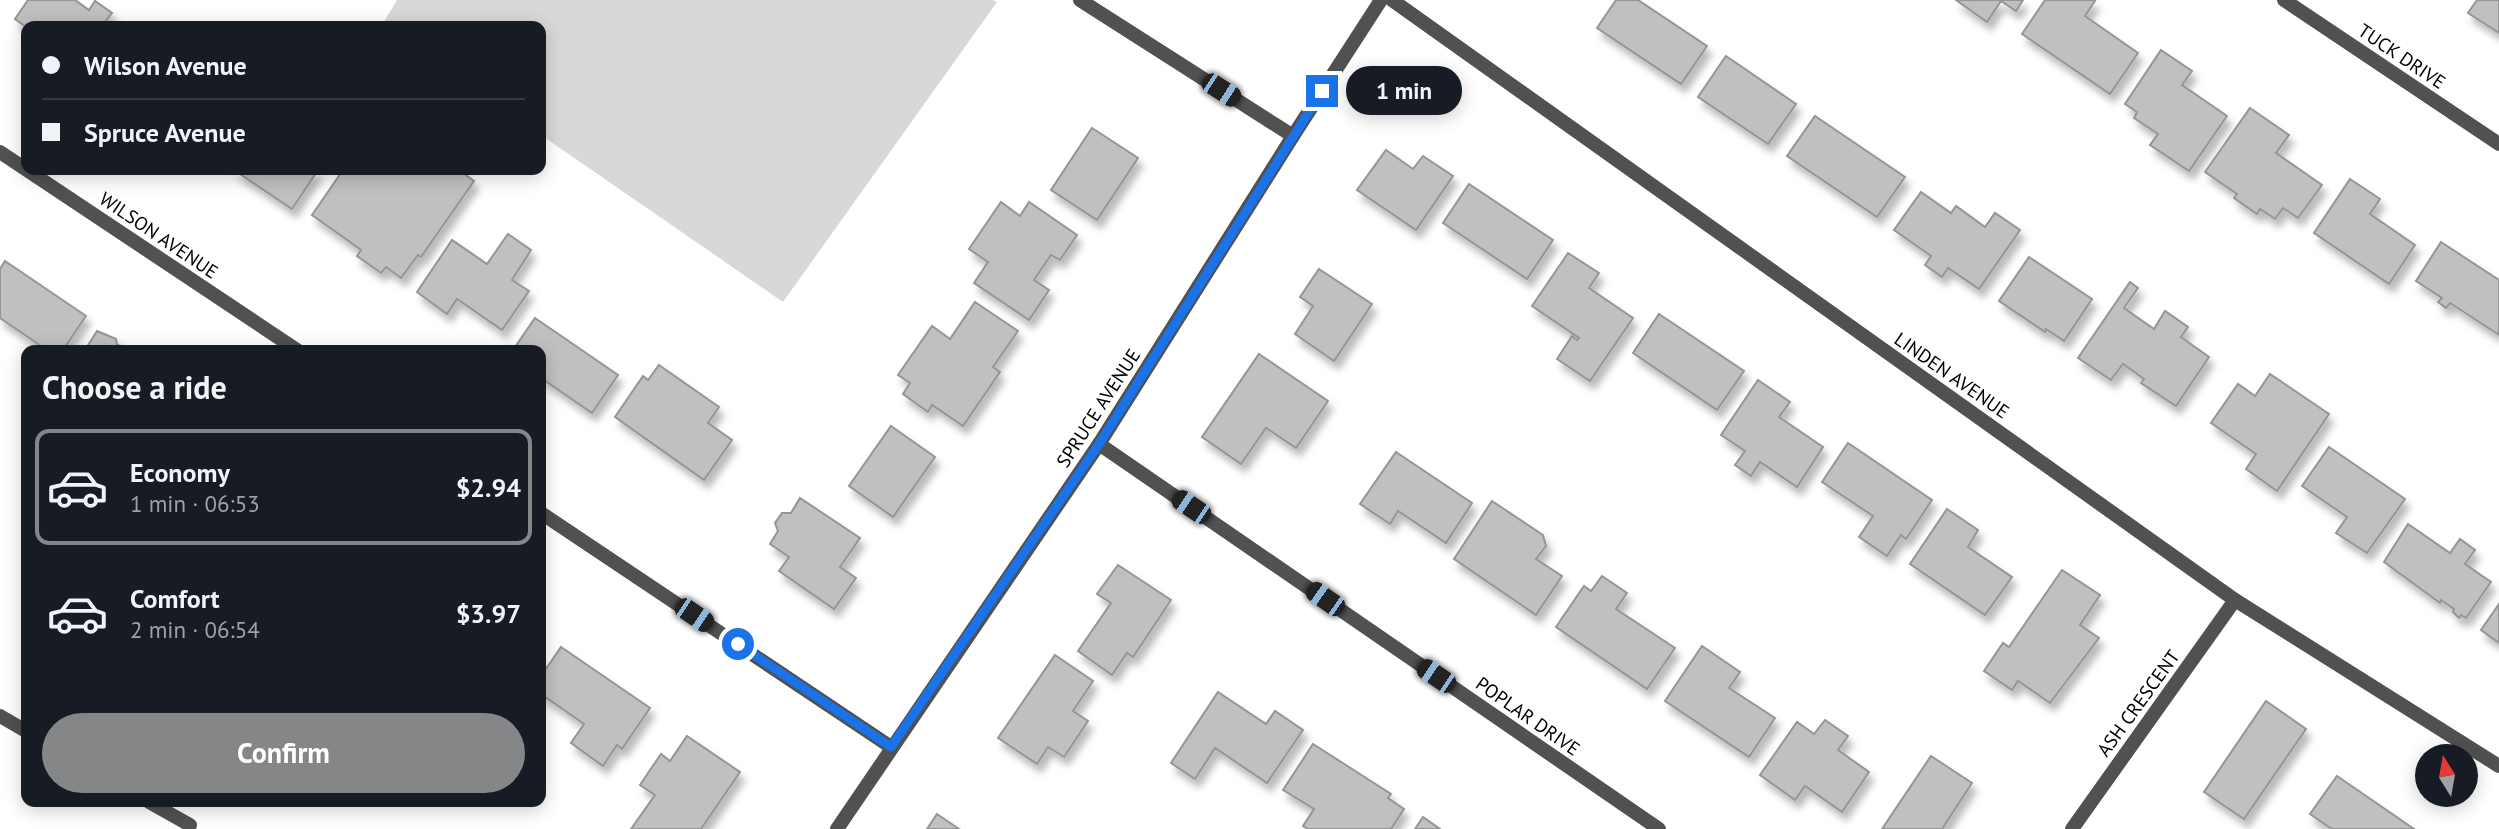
<!DOCTYPE html>
<meta charset="utf-8">
<style>
body{margin:0;font-family:"PT Sans",sans-serif;background:#20242c;color:#f1f3f6;height:100vh;display:flex;flex-direction:column;font-size:26px;white-space:nowrap}
*{box-sizing:border-box;margin:0}
p{font-size:23px;color:#9ea1a6}
.icon{flex:none;width:38px;height:38px;fill:none;stroke:currentColor;stroke-width:2;stroke-linecap:round;stroke-linejoin:round}
.map{position:relative;flex:1;overflow:hidden}
.panel{position:absolute;left:21px;top:345px;width:525px;height:462px;display:flex;flex-direction:column;background:#171b24;border-radius:14px;box-shadow:0 4px 18px #0003}
.panel>*{flex:none}
.top-card{position:absolute;left:21px;top:21px;width:525px;height:154px;border-radius:14px;box-shadow:0 4px 18px #0003;display:grid;align-content:center;height:154px;padding:0 21px;background:#171b24}
.needle{width:46px;rotate:349deg}
.controls{position:absolute;left:2415px;top:744px;display:grid;gap:14px}
.controls a{display:grid;place-items:center;width:63px;height:63px;border-radius:50%;background:#171b24;box-shadow:0 4px 18px #0003;font-size:35px}
.end{position:absolute;width:32px;height:32px;margin:-16px;border:9px solid #1a73e8;background:#fff;box-shadow:0 0 0 4px #fff}
.from{border-radius:50%}
.bubble{position:absolute;height:49px;border-radius:24px;background:#171b24;box-shadow:0 4px 18px #0003;font-size:23px;font-weight:800;line-height:49px;text-align:center}
.car{position:absolute;width:21px;height:42px;margin:-21px -10px;border-radius:9px;box-shadow:0 0 5px 2px #0007;background:linear-gradient(#222 24%,#8ab4d8 0 40%,#222 0 76%,#8ab4d8 0 86%,#222 0)}
.top-card b{display:flex;align-items:center;gap:24px;height:66px;font-size:26px}
.top-card b+b{border-top:2px solid #363941}
.top-card i{width:18px;height:18px;background:#f1f3f6}
ul{padding:0;list-style:none}
li{display:flex;align-items:center;gap:21px;height:116px;margin:0 14px 10px;padding:0 7px;border:4px solid transparent;border-radius:14px}
li div{flex:1}
li b{display:block;font-size:26px}
li em{font-style:normal;font-weight:800}
li.selected{border-color:#858687}
li>.icon{width:63px;height:63px;stroke-width:1.5}
h2{padding:0 21px;font-size:32px;line-height:84px}
.button{display:flex;gap:14px;margin-top:auto;padding:14px 21px}
.button a{flex:1;height:80px;border-radius:42px;background:#858687;color:#fff;font-size:28px;font-weight:800;line-height:80px;text-align:center}
.map>svg:first-child{display:block}
</style>
<div class="map">
<svg width="2499" height="829" viewBox="0 0 2499 829">
<defs>
<filter id="shadow"><feDropShadow dx="4.5" dy="8" stdDeviation="3.5" flood-color="#0004"/></filter>
</defs>
<rect width="100%" height="100%" fill="#fff"/>
<polygon fill="#d8d8d8" points="397,0 993,0 997,2 783,302 541,135 541,26 383,26 382,25"/>
<g fill="#c0c0c0" stroke="#959595" stroke-width="2" filter="url(#shadow)">
<polygon points="28,0 75,0 89,10 95,1 112,13 105,22 112,26 26,27 15,19"/>
<polygon points="1616,0 1638,0 1707,46 1681,84 1597,28"/>
<polygon points="1956,0 2023,0 2016,11 2001,1 1987,22"/>
<polygon points="2045,0 2093,0 2095,1 2085,16 2138,53 2110,94 2022,34"/>
<polygon points="2477,0 2499,0 2499,33 2468,13"/>
<polygon points="2161,50 2192,71 2182,85 2227,116 2189,171 2150,145 2158,134 2134,118 2137,112 2125,104"/>
<polygon points="1726,56 1796,104 1768,144 1698,97"/>
<polygon points="2250,108 2289,135 2276,153 2322,185 2298,218 2283,208 2275,219 2260,209 2257,214 2234,198 2237,194 2205,172"/>
<polygon points="1815,116 1905,177 1877,217 1787,156"/>
<polygon points="1092,128 1138,158 1097,220 1051,190"/>
<polygon points="1386,150 1413,169 1423,156 1453,176 1416,230 1357,190"/>
<polygon points="234,170 318,170 292,209"/>
<polygon points="343,170 459,170 474,181 421,257 418,255 401,278 386,267 381,273 357,256 361,250 312,215"/>
<polygon points="2350,179 2380,199 2370,214 2415,245 2389,284 2314,233"/>
<polygon points="1469,184 1553,240 1527,279 1443,223"/>
<polygon points="1921,192 1951,213 1956,206 1985,227 1995,213 2020,230 1979,289 1948,268 1942,277 1925,265 1931,256 1894,230"/>
<polygon points="1001,202 1020,216 1029,202 1077,235 1060,260 1051,255 1034,280 1049,290 1029,320 974,283 988,262 969,249"/>
<polygon points="508,234 531,250 512,280 529,291 502,330 457,299 447,314 417,292 452,240 487,264"/>
<polygon points="2441,242 2499,280 2499,335 2450,303 2446,308 2438,302 2442,298 2416,281"/>
<polygon points="1568,253 1599,273 1589,288 1633,318 1590,381 1557,359 1572,336 1577,340 1579,338 1532,306"/>
<polygon points="2029,257 2092,299 2064,341 2046,329 2045,332 1999,301"/>
<polygon points="5,261 86,316 63,350 47,350 0,318 0,269"/>
<polygon points="1319,269 1372,304 1334,361 1295,334 1313,306 1300,297"/>
<polygon points="2130,282 2138,288 2124,308 2154,329 2165,311 2188,327 2181,337 2209,357 2176,406 2141,383 2144,379 2123,364 2111,380 2078,358"/>
<polygon points="975,302 1018,331 993,367 1000,372 963,426 932,405 928,412 903,394 910,383 898,375 932,326 950,339"/>
<polygon points="1659,314 1744,371 1717,410 1633,353"/>
<polygon points="535,318 618,375 592,413 541,378 541,350 513,350"/>
<polygon points="97,331 116,339 117,344 125,350 85,350"/>
<polygon points="1259,354 1328,401 1296,448 1266,428 1241,464 1202,437"/>
<polygon points="659,365 719,407 708,423 732,440 704,480 615,417 643,376 648,380"/>
<polygon points="2270,374 2329,414 2277,491 2246,469 2256,454 2211,423 2238,384 2255,396"/>
<polygon points="1758,380 1790,402 1779,417 1823,447 1797,487 1760,462 1751,476 1735,465 1745,451 1721,435"/>
<polygon points="891,426 935,457 893,517 849,486"/>
<polygon points="1848,443 1932,500 1906,539 1901,535 1887,556 1859,537 1873,516 1822,482"/>
<polygon points="2329,447 2405,499 2367,553 2336,533 2347,517 2302,486"/>
<polygon points="1396,452 1472,503 1446,543 1398,511 1390,524 1360,504"/>
<polygon points="800,498 860,538 840,567 856,578 834,609 779,571 789,557 770,544 778,531 775,523 782,513 791,513"/>
<polygon points="1492,501 1543,535 1546,546 1536,559 1562,576 1536,615 1454,559"/>
<polygon points="1947,509 1978,530 1968,547 2012,577 1985,615 1910,564"/>
<polygon points="2408,524 2450,553 2460,539 2475,550 2465,564 2491,582 2466,618 2461,615 2459,618 2453,612 2454,609 2441,600 2440,603 2384,562"/>
<polygon points="1118,565 1171,600 1133,657 1127,653 1112,675 1078,651 1111,603 1097,594"/>
<polygon points="2062,570 2100,595 2080,625 2099,638 2050,703 2018,681 2012,690 1984,671 2003,643 2009,647"/>
<polygon points="1602,576 1627,593 1616,609 1675,648 1647,689 1556,627 1584,586 1591,591"/>
<polygon points="2499,604 2499,643 2481,630"/>
<polygon points="1702,646 1740,672 1729,688 1775,718 1749,757 1665,701"/>
<polygon points="561,647 650,708 622,749 617,745 603,766 571,743 584,724 541,694 541,676"/>
<polygon points="1055,655 1093,681 1073,711 1088,721 1064,757 1048,747 1037,764 998,738"/>
<polygon points="1218,692 1266,724 1275,711 1303,730 1267,783 1215,748 1195,779 1171,763"/>
<polygon points="2266,701 2306,729 2244,819 2204,792"/>
<polygon points="1825,720 1848,736 1838,750 1869,772 1842,812 1805,786 1795,800 1760,775 1797,722 1814,734"/>
<polygon points="687,736 740,772 701,829 631,829 655,795 640,785 661,754 670,761"/>
<polygon points="1313,744 1391,794 1388,798 1404,809 1391,829 1308,829 1303,826 1314,809 1283,790"/>
<polygon points="1931,756 1972,783 1942,829 1882,829"/>
<polygon points="2337,776 2414,829 2332,829 2310,814"/>
<polygon points="937,814 959,829 927,829"/>
<polygon points="1423,817 1440,829 1415,829"/>
</g>
<g fill="none" stroke-linecap="round" stroke-linejoin="round">
<g stroke="#515151" stroke-width="14">
<polyline points="1080,0 1293,136"/>
<polyline points="1392,0 2235,600 2499,766"/>
<polyline points="2284,0 2499,144"/>
<polyline points="0,152 297,350"/>
<polyline points="1099,444 1659,829"/>
<polyline points="541,513 891,747"/>
<polyline points="0,716 26,731"/>
<polyline points="149,802 190,825"/>
<polyline points="2072,829 2235,600"/>
</g>
<polyline stroke="#515151" stroke-width="14" points="837,829 1099,444 1293,136 1381,0"/>
</g>
<g fill="none" stroke-linecap="round" stroke-linejoin="round">
<polyline stroke="#1a73e8" stroke-width="9" points="738,644 891,747 1099,444 1322,91"/>
</g>
<g text-anchor="middle" stroke-width="7" stroke-linejoin="round" paint-order="stroke">
<g font-size="19" fill="#000" stroke="#fff">
<text transform="translate(2402 56) rotate(34)" y="7">TUCK DRIVE</text>
<text transform="translate(159 235) rotate(34)" y="7">WILSON AVENUE</text>
<text transform="translate(1952 375) rotate(35)" y="7">LINDEN AVENUE</text>
<text transform="translate(1098 408) rotate(-57)" y="7">SPRUCE AVENUE</text>
<text transform="translate(2138 703) rotate(-54)" y="7">ASH CRESCENT</text>
<text transform="translate(1528 716) rotate(35)" y="7">POPLAR DRIVE</text>
</g>
</g>
</svg>
<div class="controls">
<a><svg class="needle" viewBox="-14 -14 28 28"><path d="M0-13l5 13h-10z" fill="#e53935"/><path d="M0 13l5-13h-10z" fill="#9ea1a6"/></svg></a>
</div>
<i class="end from" style="left:738px;top:644px"></i>
<i class="end" style="left:1322px;top:91px"></i>
<div class="bubble" style="left:1346px;top:66px;width:116px">1 min</div>
<i class="car" style="left:1221px;top:90px;rotate:123deg"></i>
<i class="car" style="left:1191px;top:507px;rotate:304deg"></i>
<i class="car" style="left:1325px;top:599px;rotate:305deg"></i>
<i class="car" style="left:694px;top:615px;rotate:124deg"></i>
<i class="car" style="left:1436px;top:676px;rotate:304deg"></i>
<div class="top-card">
<b><i class="from"></i>Wilson Avenue</b>
<b><i></i>Spruce Avenue</b>
</div>
<section class="panel">
<h2>Choose a ride</h2>
<ul>
<li class="selected"><svg class="icon" aria-label="car" viewBox="0 0 24 24"><path d="M5 17H2v-5l4-1 3-4h7l3 4 3 1v5h-3M9 17h6M6 11h13"/><circle cx="7" cy="17" r="2"/><circle cx="17" cy="17" r="2"/></svg><div><b>Economy</b><p>1 min · 06:53</p></div><em>$2.94</em></li>
<li><svg class="icon" aria-label="car" viewBox="0 0 24 24"><path d="M5 17H2v-5l4-1 3-4h7l3 4 3 1v5h-3M9 17h6M6 11h13"/><circle cx="7" cy="17" r="2"/><circle cx="17" cy="17" r="2"/></svg><div><b>Comfort</b><p>2 min · 06:54</p></div><em>$3.97</em></li>
</ul>
<div class="button"><a>Confirm</a></div>
</section>
</div>
